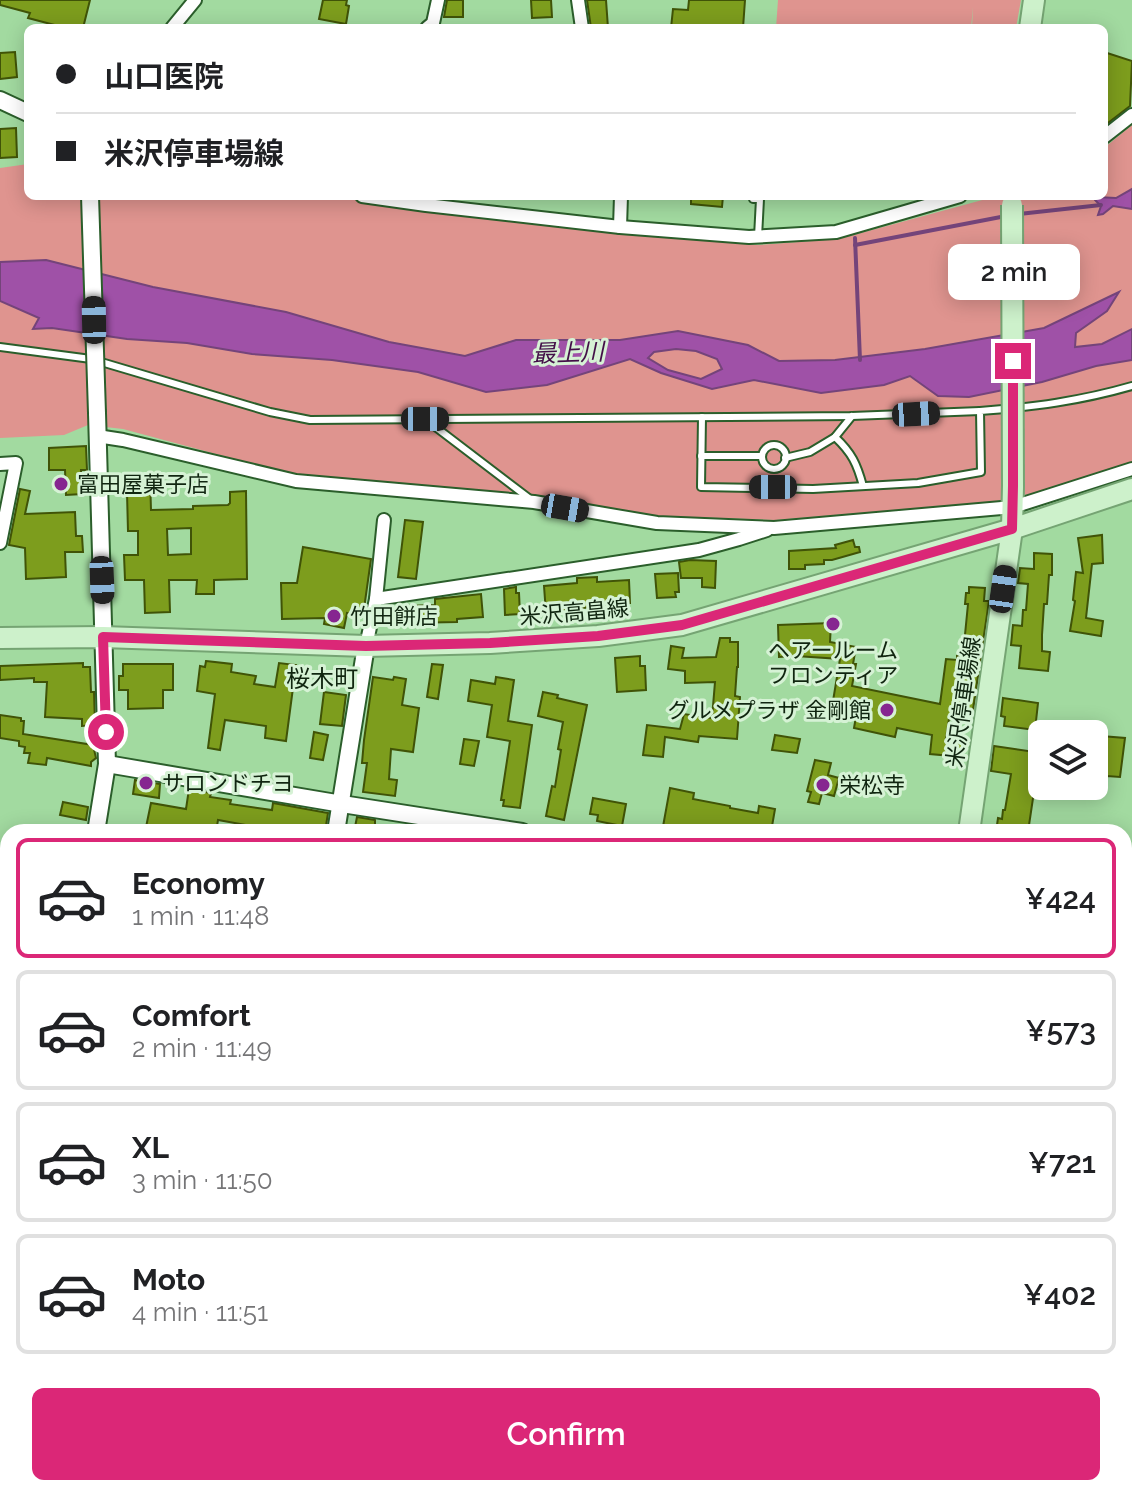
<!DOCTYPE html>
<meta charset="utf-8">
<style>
body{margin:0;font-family:Raleway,"Noto Sans JP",sans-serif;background:#f6f6f6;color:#202124;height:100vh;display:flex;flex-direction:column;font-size:30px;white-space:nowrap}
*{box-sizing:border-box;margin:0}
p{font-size:26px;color:#757577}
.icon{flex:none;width:44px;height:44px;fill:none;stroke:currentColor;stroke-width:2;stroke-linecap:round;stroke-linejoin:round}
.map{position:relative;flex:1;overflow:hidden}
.sheet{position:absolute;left:0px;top:824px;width:1132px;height:672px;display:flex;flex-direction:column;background:#fff;border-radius:24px 24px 0 0;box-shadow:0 4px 20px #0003}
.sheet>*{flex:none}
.banner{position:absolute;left:24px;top:24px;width:1084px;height:176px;border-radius:12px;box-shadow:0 4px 20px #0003;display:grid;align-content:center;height:176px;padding:0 32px;background:#fff}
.fabs{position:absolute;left:1028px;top:720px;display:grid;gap:16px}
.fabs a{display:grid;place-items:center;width:80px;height:80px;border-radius:12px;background:#fff;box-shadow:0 4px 20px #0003;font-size:40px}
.end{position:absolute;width:36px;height:36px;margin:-18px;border:10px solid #db2777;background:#fff;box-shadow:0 0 0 4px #fff}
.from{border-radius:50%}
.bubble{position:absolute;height:56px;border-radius:12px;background:#fff;box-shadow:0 4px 20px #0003;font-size:26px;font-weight:600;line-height:56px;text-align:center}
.car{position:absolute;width:24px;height:48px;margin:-24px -12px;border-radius:10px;box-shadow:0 0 6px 2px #0007;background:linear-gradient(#222 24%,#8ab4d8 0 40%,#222 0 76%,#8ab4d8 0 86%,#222 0)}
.banner b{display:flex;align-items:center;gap:28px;height:76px;font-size:30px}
.banner b+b{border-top:2px solid #e0e0e0}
.banner i{width:20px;height:20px;background:#202124}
ul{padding:14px 0 0;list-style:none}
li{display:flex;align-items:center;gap:24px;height:120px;margin:0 16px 12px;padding:0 16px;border:4px solid #e0e0e0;border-radius:12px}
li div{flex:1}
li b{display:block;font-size:30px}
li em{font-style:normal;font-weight:600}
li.selected{border-color:#db2777}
li>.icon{width:72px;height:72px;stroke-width:1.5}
.action{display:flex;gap:16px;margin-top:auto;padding:16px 32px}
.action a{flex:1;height:92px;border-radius:12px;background:#db2777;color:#fff;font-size:32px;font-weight:600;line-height:92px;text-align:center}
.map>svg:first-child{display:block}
</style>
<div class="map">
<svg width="1132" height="1496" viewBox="0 0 1132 1496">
<rect width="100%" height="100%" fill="#a2daa0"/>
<g fill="#df948f">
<polygon points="778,0 1021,0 1016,28 972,28 973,7 971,28 776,28"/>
<polygon points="1132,125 1132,464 1056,488 992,502 775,520 659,516 520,496 302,477 123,429 88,425 64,435 0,438 0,168 28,164 28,196 328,196 427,210 684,239 758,245 839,239 997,196 1104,196 1104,148"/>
</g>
<g fill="#9f51a7" stroke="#74447a" stroke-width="2" fill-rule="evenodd">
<polygon points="1132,189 1132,209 1113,206 1103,214 1098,215 1101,206 1095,200 1096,197 1116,198"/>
<path d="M46 260 153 287 286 312 389 342 465 356 516 340H620L678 331 748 345 779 361 835 360 925 349 1044 328 1119 292 1107 311 1076 333 1075 347 1102 344 1132 329V360L1096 366 1042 382 969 397 938 396 910 376 884 385 821 393 754 380 712 389 661 373 630 359 547 385 486 392 418 372 332 360 252 354 187 343 127 339 52 328 33 329 39 318 0 301V262ZM676 349 696 351 717 359 722 369 701 379 668 370 648 358 654 352Z"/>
</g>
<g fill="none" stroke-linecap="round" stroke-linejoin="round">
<g stroke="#74447a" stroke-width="4">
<polyline points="1019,214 1101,205"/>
<polyline points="855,238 860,360"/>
<polyline points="855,245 1006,216"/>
</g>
</g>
<g fill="#7d9d1d" stroke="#405307" stroke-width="2" fill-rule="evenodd">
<polygon points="0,0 90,0 83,28 66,28 28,18 30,13 0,5"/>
<polygon points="323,0 347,0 346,5 349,6 346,24 319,19"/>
<polygon points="447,0 463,0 463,17 444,17"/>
<polygon points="531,0 551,0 552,17 532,18"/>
<polygon points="587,0 606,0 608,28 591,28"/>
<polygon points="689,0 745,0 743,28 671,28 673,9 688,10"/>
<polygon points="15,52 17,77 0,79 0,53"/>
<polygon points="1104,52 1132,61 1130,106 1104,126"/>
<polygon points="16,128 17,157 0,158 0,129"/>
<polygon points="691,196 723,196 722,207 691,204"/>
<polygon points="86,446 87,470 81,470 82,494 66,495 65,470 49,470 49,448"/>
<path d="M110 476H150L151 510 193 509V506L228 505 230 503V492L246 491 247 579 214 580V594H196L197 580H169L170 612 145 613 144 580H125L124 555H138V531H128L127 493 110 494ZM191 528V554L168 555 167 529Z"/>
<polygon points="20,489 30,491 25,514 75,512 76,536 82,536 83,552 65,552 66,577 26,579 25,548 9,545"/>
<polygon points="405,520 423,522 416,579 398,577"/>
<polygon points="1102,535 1103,563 1092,564 1086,618 1103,621 1101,636 1070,631 1075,601 1073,600 1076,572 1083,573 1078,538"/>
<polygon points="853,540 855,547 859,547 860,552 832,560 824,560 824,564 805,565 805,569 789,569 789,551 836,548 835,545"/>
<polygon points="303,547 371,559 363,616 347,613 344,628 324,624 325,618 282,619 281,583 297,583"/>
<polygon points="1034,553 1052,554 1052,575 1049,575 1047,604 1044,604 1042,635 1042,651 1050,652 1048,671 1019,668 1021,646 1011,645 1013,625 1022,626 1023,610 1026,610 1028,584 1018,583 1020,568 1034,569"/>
<polygon points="690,560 716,561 715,588 702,587 702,578 681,578 679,562"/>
<polygon points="678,573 679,592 675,592 676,597 657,598 655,574"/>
<polygon points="597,577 597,582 629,580 630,603 590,605 591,607 546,613 544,586 577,583 577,578"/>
<polygon points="516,587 516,593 519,593 520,614 505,615 504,589"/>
<polygon points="969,587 985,588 984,601 989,601 973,710 967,710 966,721 949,719 946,738 964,741 962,757 930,754 932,735 897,728 895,737 854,728 857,711 832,707 840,659 796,656 779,657 778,625 831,623 830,642 856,647 853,664 856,664 852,686 940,704 946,659 957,660 957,656 962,657 963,655 968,604 965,604 966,593 969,593"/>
<polygon points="481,594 483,617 457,619 457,622 407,623 407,606 435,605 435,599"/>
<polygon points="720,638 730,638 730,642 738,642 738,667 737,667 735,696 740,697 737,739 699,736 698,742 665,737 663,757 643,755 647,725 680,729 684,714 712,718 715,682 685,683 685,671 668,669 671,646 684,648 682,658 716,657"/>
<polygon points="640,656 640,666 645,666 646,690 617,692 615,658"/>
<polygon points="206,661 232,664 231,672 256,676 254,684 275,687 279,663 296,665 286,741 265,738 266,726 225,720 220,750 208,748 215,694 197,691 200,666 205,667"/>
<polygon points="83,663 83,667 90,667 91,692 94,692 95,725 82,726 82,719 45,717 47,682 34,682 34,678 0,680 0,666"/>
<polygon points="123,664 173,664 173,690 163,690 163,708 128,709 128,690 119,690 119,676 123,676"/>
<polygon points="432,664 443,665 438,699 427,697"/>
<polygon points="373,677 393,680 394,677 406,679 402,705 419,708 413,752 391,749 389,779 397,780 395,796 363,792 367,763 362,763 364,740"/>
<polygon points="496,677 514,680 508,721 532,725 520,808 503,806 504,800 501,800 510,741 487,737 492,705 468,701 471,680 495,684"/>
<polygon points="324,692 346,695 342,726 320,724"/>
<polygon points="543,692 558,695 557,698 587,705 564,820 546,816 552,786 555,787 561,750 558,749 563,722 538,716"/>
<polygon points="1003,698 1038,703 1035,730 1004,726 1005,717 1001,716"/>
<polygon points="0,715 21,718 21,721 24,721 23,734 93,745 96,758 91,762 91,766 47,758 46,765 28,763 30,753 24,753 25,747 19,746 19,741 0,738"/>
<polygon points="314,732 328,735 323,760 310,758"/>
<polygon points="775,735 800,739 797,753 772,750"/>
<polygon points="1101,736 1125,738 1120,777 1107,776 1105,786 1094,785 1094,750 1099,750"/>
<polygon points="464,739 479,741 474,766 460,764"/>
<polygon points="994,746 1042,753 1038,778 1036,778 1028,832 996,832 998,818 1002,819 1003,810 1005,810 1011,774 991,771"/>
<polygon points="815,760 831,763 828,775 839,778 834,796 822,793 819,804 808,802 811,792 807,791"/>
<polygon points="135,780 160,784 159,798 133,794"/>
<polygon points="670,788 694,793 693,799 730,806 730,808 758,813 759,806 775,809 771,832 662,832"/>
<polygon points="189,789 211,793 210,797 231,800 230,804 272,810 273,803 328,813 325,832 299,829 298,832 245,832 246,825 218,820 216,832 197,832 170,827 169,832 145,832 151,803 186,809"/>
<polygon points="593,798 626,804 622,826 597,821 598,815 590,814"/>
<polygon points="63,802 88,807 86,820 60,815"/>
<polygon points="357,817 375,820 375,825 372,825 371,832 354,832"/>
</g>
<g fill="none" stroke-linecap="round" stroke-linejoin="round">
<g stroke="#2b5e2b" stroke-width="10">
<g id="service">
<polyline points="753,196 753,199 760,199 758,237"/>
<polyline points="0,347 91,359 270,412 310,420 852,416 980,411"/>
<path d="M702 417 701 487 813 489 918 483 981 472 980 411C1034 407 1080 401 1132 386"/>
<polyline points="425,419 530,499"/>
<path d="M835 437C852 453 857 464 863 486"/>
<circle cx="774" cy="457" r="12"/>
<polyline points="701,456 762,456"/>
<polyline points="785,458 810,452 835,437 852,416"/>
</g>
</g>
<g stroke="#2b5e2b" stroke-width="16">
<g id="minor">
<polyline points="578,0 582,28"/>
<polyline points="172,28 195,0"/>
<polyline points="427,28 433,23 438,0"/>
<polyline points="1104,137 1132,115"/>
<polyline points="362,196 426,205 620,227 749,237 836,232 960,196"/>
<polyline points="620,227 621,196"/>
<polyline points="97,436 123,440 296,481 534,502 657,523 774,528 1013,507 1132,469"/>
<polyline points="0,464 16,463 0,543"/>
<polyline points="376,599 699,550 739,539 767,530"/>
<polyline points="366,646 376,599 384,520"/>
<polyline points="0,1096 8,1097"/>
<polyline points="0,1312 8,1313"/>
<polyline points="687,1488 748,1496"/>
<polyline points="488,1496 490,1488"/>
<polyline points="577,1496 577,1488"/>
<polyline points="671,1496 672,1488"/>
</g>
</g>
<g stroke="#2b5e2b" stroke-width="20">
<g id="tertiary">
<polyline points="0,100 28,113"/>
<polyline points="107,764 342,804 522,832"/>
<polyline points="96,832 107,764 97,413"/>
<polyline points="336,832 366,646"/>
<polyline points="1124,925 1132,926"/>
<polyline points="1124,1168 1132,1169"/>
<polyline points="0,1238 8,1239"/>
<polyline points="0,1412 8,1364"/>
<polyline points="385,1496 386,1488"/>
<polyline points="865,1496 866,1488"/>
</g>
</g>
<g stroke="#2b5e2b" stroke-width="22">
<polyline id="secondary" points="1124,1416 1132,1417"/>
</g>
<g stroke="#75a473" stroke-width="24">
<g id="primary">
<polyline points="1030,28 1034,0"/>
<polyline points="0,638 103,637 366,646 490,643 598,636 682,625 1012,529 1132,489"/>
<polyline points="969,832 1012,529 1013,486"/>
<polyline points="223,1496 224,1488"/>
</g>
</g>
<use href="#service" stroke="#fff" stroke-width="6"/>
<use href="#minor" stroke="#fff" stroke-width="12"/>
<use href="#tertiary" stroke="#fff" stroke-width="16"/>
<use href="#secondary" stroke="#e6f8e5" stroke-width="18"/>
<use href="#primary" stroke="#cdf1cb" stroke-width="20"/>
<g stroke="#2b5e2b" stroke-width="20" stroke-linecap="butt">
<polyline id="tertiary-bridge" points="90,196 97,413"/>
</g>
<g stroke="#75a473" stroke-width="24" stroke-linecap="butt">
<polyline id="primary-bridge" points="1012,205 1013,486"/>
</g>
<use href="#tertiary-bridge" stroke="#fff" stroke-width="16"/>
<use href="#primary-bridge" stroke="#cdf1cb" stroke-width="20"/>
</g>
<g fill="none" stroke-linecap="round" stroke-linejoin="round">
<polyline stroke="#db2777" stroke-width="10" points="106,732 103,637 366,646 490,643 598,636 682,625 1012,529 1013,486 1013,361"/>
</g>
<g fill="#862690" stroke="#d6f2d5" stroke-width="3">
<circle cx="61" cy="484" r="8"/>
<circle cx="334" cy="616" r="8"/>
<circle cx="833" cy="624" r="8"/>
<circle cx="887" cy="710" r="8"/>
<circle cx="146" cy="783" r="8"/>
<circle cx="823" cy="785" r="8"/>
</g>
<g text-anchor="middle" stroke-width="6" stroke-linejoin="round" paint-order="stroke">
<g font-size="22" fill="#102510" stroke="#d6f2d5" text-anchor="start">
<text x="77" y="492">富田屋菓子店</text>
<text x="350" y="624">竹田餅店</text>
<text x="833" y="658" text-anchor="middle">ヘアールーム<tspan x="833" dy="25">フロンティア</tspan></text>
<text x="871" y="718" text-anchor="end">グルメプラザ 金剛館</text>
<text x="162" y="791">サロンドチヨ</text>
<text x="839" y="793">栄松寺</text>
</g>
<g font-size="22" fill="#102510" stroke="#d6f2d5">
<text transform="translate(574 612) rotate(-5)" y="8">米沢高畠線</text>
<text transform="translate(963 702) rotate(-82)" y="8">米沢停車場線</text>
</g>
<g font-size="24" font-style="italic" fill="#431048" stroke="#d6f2d5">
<text transform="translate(568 353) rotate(-2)" y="8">最上川</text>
</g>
<g font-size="24" fill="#102510" stroke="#d6f2d5">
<text x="322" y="687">桜木町</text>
</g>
</g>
</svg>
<div class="fabs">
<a><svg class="icon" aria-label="layers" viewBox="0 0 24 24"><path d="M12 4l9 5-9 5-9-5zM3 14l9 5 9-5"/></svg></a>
</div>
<i class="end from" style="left:106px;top:732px"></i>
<i class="end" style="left:1013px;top:361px"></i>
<div class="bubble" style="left:948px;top:244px;width:132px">2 min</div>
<i class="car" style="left:94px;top:320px;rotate:359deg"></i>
<i class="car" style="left:916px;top:414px;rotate:87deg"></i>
<i class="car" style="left:425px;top:419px;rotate:90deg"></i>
<i class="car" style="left:773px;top:487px;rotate:270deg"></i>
<i class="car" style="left:565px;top:508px;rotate:100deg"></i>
<i class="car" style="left:102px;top:580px;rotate:178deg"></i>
<i class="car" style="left:1003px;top:589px;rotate:8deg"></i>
<div class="banner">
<b><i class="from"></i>山口医院</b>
<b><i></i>米沢停車場線</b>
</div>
<section class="sheet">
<ul>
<li class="selected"><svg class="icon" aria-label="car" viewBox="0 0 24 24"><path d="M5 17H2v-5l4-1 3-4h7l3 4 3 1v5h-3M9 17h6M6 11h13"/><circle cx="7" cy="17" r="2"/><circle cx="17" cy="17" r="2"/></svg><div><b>Economy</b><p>1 min · 11:48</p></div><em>¥424</em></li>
<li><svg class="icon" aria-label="car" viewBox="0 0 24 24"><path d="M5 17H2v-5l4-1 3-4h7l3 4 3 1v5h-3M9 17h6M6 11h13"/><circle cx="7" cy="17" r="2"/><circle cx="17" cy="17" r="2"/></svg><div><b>Comfort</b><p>2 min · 11:49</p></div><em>¥573</em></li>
<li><svg class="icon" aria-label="car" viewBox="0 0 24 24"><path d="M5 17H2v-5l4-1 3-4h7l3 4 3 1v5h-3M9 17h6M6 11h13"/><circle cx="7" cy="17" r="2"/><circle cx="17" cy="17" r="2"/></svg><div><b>XL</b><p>3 min · 11:50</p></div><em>¥721</em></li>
<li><svg class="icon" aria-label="car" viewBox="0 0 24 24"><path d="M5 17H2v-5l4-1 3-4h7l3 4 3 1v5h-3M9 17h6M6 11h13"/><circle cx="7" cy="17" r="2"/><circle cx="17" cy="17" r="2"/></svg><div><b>Moto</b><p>4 min · 11:51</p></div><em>¥402</em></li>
</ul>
<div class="action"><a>Confirm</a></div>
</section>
</div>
